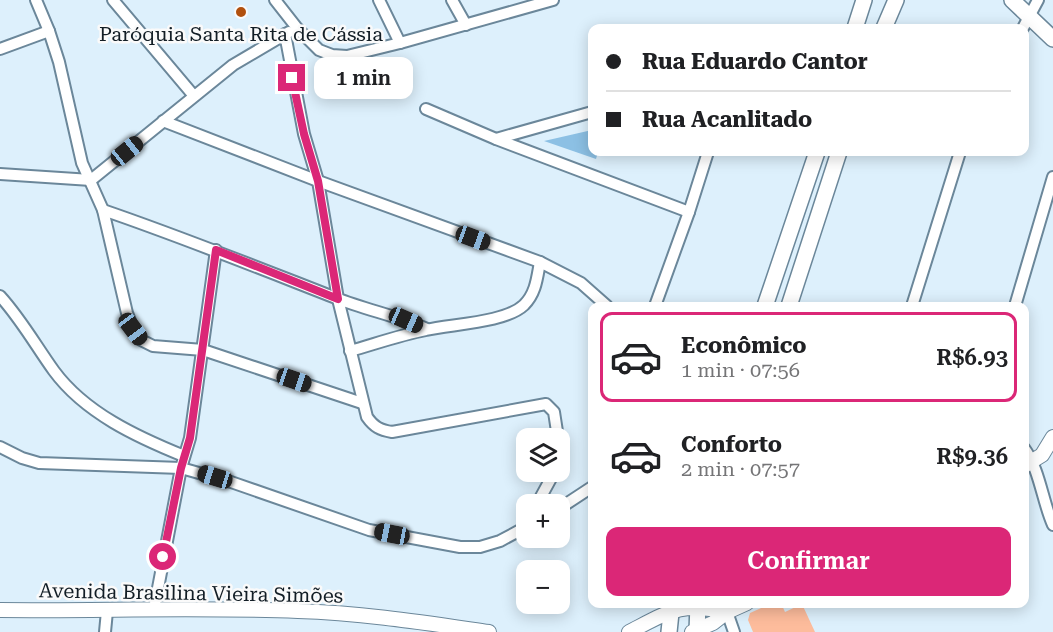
<!DOCTYPE html>
<html lang="pt">
<meta charset="utf-8">
<style>
body{margin:0;font-family:"Roboto Serif",serif;background:#f2f2f2;color:#202124;height:100vh;display:flex;flex-direction:column;font-size:22px;white-space:nowrap}
*{box-sizing:border-box;margin:0}
p{font-size:20px;color:#757577}
.icon{flex:none;width:33px;height:33px;fill:none;stroke:currentColor;stroke-width:2;stroke-linecap:round;stroke-linejoin:round}
.map{position:relative;flex:1;overflow:hidden}
.panel{position:absolute;left:588px;top:302px;width:441px;height:306px;display:flex;flex-direction:column;background:#fff;border-radius:12px;box-shadow:0 3px 15px #0003}
.panel>*{flex:none}
.banner{position:absolute;left:588px;top:24px;width:441px;height:132px;border-radius:12px;box-shadow:0 3px 15px #0003;display:grid;align-content:center;height:132px;padding:0 18px;background:#fff}
.buttons{position:absolute;left:516px;top:428px;display:grid;gap:12px}
.buttons a{display:grid;place-items:center;width:54px;height:54px;border-radius:12px;background:#fff;box-shadow:0 3px 15px #0003;font-size:30px}
.end{position:absolute;width:27px;height:27px;margin:-14px;border:8px solid #db2777;background:#fff;box-shadow:0 0 0 3px #fff}
.from{border-radius:50%}
.bubble{position:absolute;height:42px;border-radius:12px;background:#fff;box-shadow:0 3px 15px #0003;font-size:20px;font-weight:600;line-height:42px;text-align:center}
.car{position:absolute;width:18px;height:36px;margin:-18px -9px;border-radius:8px;box-shadow:0 0 4px 2px #0007;background:linear-gradient(#222 24%,#8ab4d8 0 40%,#222 0 76%,#8ab4d8 0 86%,#222 0)}
.banner b{display:flex;align-items:center;gap:21px;height:57px;font-size:22px}
.banner b+b{border-top:2px solid #e0e0e0}
.banner i{width:15px;height:15px;background:#202124}
ul{padding:10px 0 0;list-style:none}
li{display:flex;align-items:center;gap:18px;height:90px;margin:0 12px 9px;padding:0 6px;border:3px solid transparent;border-radius:12px}
li div{flex:1}
li b{display:block;font-size:22px}
li em{font-style:normal;font-weight:600}
li.selected{border-color:#db2777}
li>.icon{width:54px;height:54px;stroke-width:1.5}
.action{display:flex;gap:12px;margin-top:auto;padding:12px 18px}
.action a{flex:1;height:69px;border-radius:12px;background:#db2777;color:#fff;font-size:24px;font-weight:600;line-height:69px;text-align:center}
.map>svg:first-child{display:block}
</style>
<div class="map">
<svg width="1053" height="632" viewBox="0 0 1053 632">
<rect width="100%" height="100%" fill="#ddf0fc"/>
<polygon fill="#8cc0e4" points="592,130 592,152 598,152 596,159 544,141"/>
<polygon fill="#fdbc9c" points="772,603 781,603 785,612 802,604 815,632 753,632 748,620 750,613"/>
<g fill="none" stroke-linecap="round" stroke-linejoin="round">
<g stroke="#6b879a" stroke-width="14">
<g id="minor">
<polyline points="36,0 49,31 59,62 82,163 103,210 127,313 133,329 141,340 153,346 203,350 362,403"/>
<polyline points="113,0 194,96"/>
<polyline points="275,0 297,28 319,50 332,55 347,56 400,43 553,0"/>
<polyline points="379,0 400,43"/>
<polyline points="452,0 466,25"/>
<polyline points="1023,28 1038,0"/>
<path d="M285 34 304 134 318 181 338 299 367 417C374 427 380 430 392 432L546 404 554 412 558 438"/>
<polyline points="0,49 49,31"/>
<polyline points="426,109 496,139 689,212"/>
<polyline points="163,121 318,181 540,262 581,283 607,306"/>
<polyline points="496,139 592,112"/>
<polyline points="0,174 91,180"/>
<polyline points="91,180 233,65 289,32"/>
<path d="M103 210C182 237 259 268 336 298 366 310 398 316 427 329"/>
<path d="M0 296C21 319 36 346 54 371 85 413 137 437 184 456"/>
<polyline points="655,306 689,212 708,152"/>
<polyline points="912,306 960,152"/>
<polyline points="1015,306 1053,177"/>
<path d="M350 351C375 344 400 335 426 330 451 324 505 323 524 305 536 293 537 278 540 262"/>
<polyline points="0,447 22,458 39,463 181,468 231,482 369,530 460,547 480,547 500,541 526,527"/>
<path d="M1024 448C1040 470 1042 500 1053 525"/>
<polyline points="537,504 555,471"/>
<polyline points="560,508 592,487"/>
<polyline points="154,609 181,468 190,438 216,250"/>
<polyline points="727,612 734,632"/>
<polyline points="105,632 107,611"/>
</g>
</g>
<g stroke="#6b879a" stroke-width="16">
<g id="tertiary">
<polyline points="1024,466 1042,455 1053,437"/>
<path d="M0 610C99 611 198 607 298 611 362 613 426 623 489 632"/>
<path d="M629 632C670 611 681 602 727 612"/>
<polyline points="692,632 713,623 727,612 747,603"/>
</g>
</g>
<g stroke="#6b879a" stroke-width="18">
<g id="secondary">
<polyline points="1012,0 1053,39"/>
<polyline points="855,28 864,0"/>
<polyline points="884,28 896,0"/>
<polyline points="765,306 817,152"/>
<polyline points="789,306 839,152"/>
<polyline points="669,632 672,603"/>
<polyline points="697,632 698,603"/>
</g>
</g>
<use href="#minor" stroke="#fff" stroke-width="10"/>
<use href="#tertiary" stroke="#fff" stroke-width="14"/>
<use href="#secondary" stroke="#fff" stroke-width="15"/>
</g>
<g fill="none" stroke-linecap="round" stroke-linejoin="round">
<polyline stroke="#db2777" stroke-width="8" points="163,557 181,468 190,438 216,250 338,299 318,181 304,134 292,78"/>
</g>
<circle fill="#b1500e" stroke="#fafafa" stroke-width="2" cx="241" cy="12" r="6"/>
<g text-anchor="middle" stroke-width="5" stroke-linejoin="round" paint-order="stroke">
<g font-size="20" fill="#121d25" stroke="#fafafa">
<text x="241" y="41">Paróquia Santa Rita de Cássia</text>
</g>
<g font-size="20" fill="#121d25" stroke="#fafafa">
<text transform="translate(191 593) rotate(1)" y="7">Avenida Brasilina Vieira Simões</text>
</g>
</g>
</svg>
<div class="buttons">
<a><svg class="icon" aria-label="layers" viewBox="0 0 24 24"><path d="M12 4l9 5-9 5-9-5zM3 14l9 5 9-5"/></svg></a>
<a>+</a>
<a>−</a>
</div>
<i class="end from" style="left:163px;top:557px"></i>
<i class="end" style="left:292px;top:78px"></i>
<div class="bubble" style="left:314px;top:57px;width:99px">1 min</div>
<i class="car" style="left:127px;top:151px;rotate:51deg"></i>
<i class="car" style="left:473px;top:238px;rotate:110deg"></i>
<i class="car" style="left:406px;top:320px;rotate:114deg"></i>
<i class="car" style="left:133px;top:329px;rotate:143deg"></i>
<i class="car" style="left:294px;top:380px;rotate:109deg"></i>
<i class="car" style="left:215px;top:477px;rotate:287deg"></i>
<i class="car" style="left:392px;top:534px;rotate:281deg"></i>
<div class="banner">
<b><i class="from"></i>Rua Eduardo Cantor</b>
<b><i></i>Rua Acanlitado</b>
</div>
<section class="panel">
<ul>
<li class="selected"><svg class="icon" aria-label="car" viewBox="0 0 24 24"><path d="M5 17H2v-5l4-1 3-4h7l3 4 3 1v5h-3M9 17h6M6 11h13"/><circle cx="7" cy="17" r="2"/><circle cx="17" cy="17" r="2"/></svg><div><b>Econômico</b><p>1 min · 07:56</p></div><em>R$6.93</em></li>
<li><svg class="icon" aria-label="car" viewBox="0 0 24 24"><path d="M5 17H2v-5l4-1 3-4h7l3 4 3 1v5h-3M9 17h6M6 11h13"/><circle cx="7" cy="17" r="2"/><circle cx="17" cy="17" r="2"/></svg><div><b>Conforto</b><p>2 min · 07:57</p></div><em>R$9.36</em></li>
</ul>
<div class="action"><a>Confirmar</a></div>
</section>
</div>
